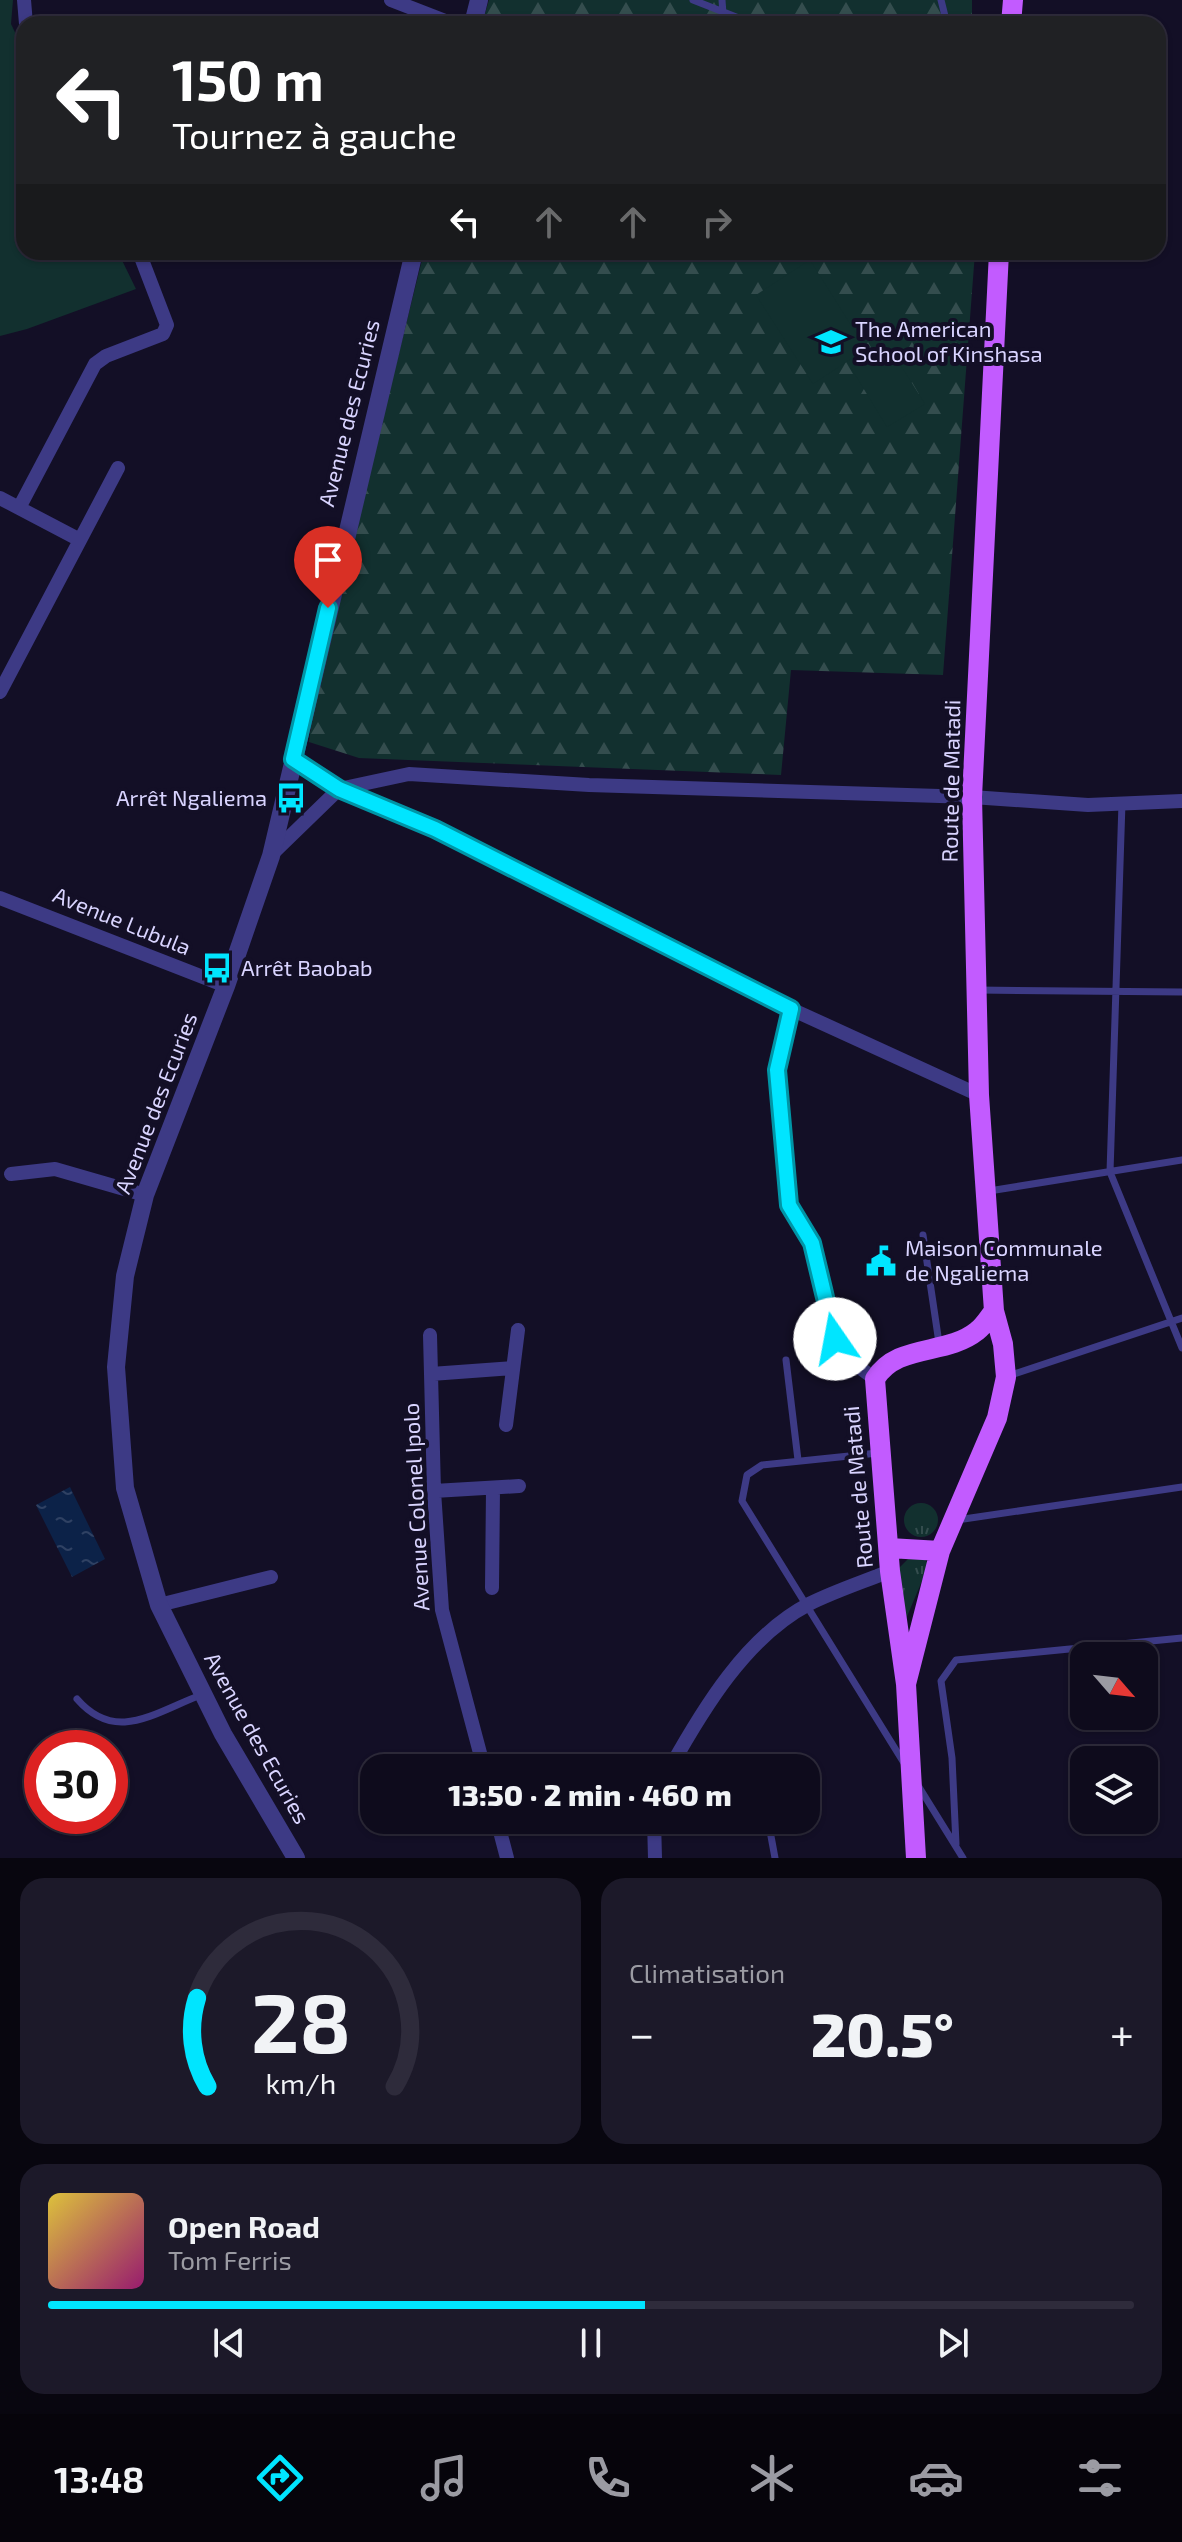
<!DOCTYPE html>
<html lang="fr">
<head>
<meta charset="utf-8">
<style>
  :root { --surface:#0e0b1c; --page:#1c1929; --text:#f1f3f6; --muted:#9b9ba3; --line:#2e2b3b; --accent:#00e5ff }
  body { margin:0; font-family:"Exo 2",sans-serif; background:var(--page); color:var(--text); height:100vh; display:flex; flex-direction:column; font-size:30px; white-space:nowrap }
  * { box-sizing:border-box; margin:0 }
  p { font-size:26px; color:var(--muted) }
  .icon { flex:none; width:44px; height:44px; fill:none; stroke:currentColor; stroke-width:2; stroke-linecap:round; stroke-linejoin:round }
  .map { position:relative; height:1858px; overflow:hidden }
  .panel { display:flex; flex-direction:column; gap:20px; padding:20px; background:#08060f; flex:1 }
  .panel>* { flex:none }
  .guide { position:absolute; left:16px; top:16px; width:1150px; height:244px; border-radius:24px; box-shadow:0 2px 6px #0004,0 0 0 2px var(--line); background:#202124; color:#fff; overflow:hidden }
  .needle { width:52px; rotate:118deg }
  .buttons { position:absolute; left:1070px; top:1642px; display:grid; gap:16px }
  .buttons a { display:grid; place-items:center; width:88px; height:88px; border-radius:16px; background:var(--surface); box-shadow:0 2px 6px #0004,0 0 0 2px var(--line); font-size:40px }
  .speed { position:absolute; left:24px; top:1730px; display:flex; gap:16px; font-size:40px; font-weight:700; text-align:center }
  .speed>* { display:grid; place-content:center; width:104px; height:104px; border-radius:50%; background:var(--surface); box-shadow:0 2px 6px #0004,0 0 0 2px var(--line); line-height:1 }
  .speed .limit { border:12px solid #d22; background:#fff; color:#111 }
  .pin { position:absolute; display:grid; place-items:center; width:68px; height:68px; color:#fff; margin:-82px -34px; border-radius:50% 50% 50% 0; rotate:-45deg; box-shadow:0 0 8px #0007 }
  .pin .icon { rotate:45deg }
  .me { position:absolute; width:88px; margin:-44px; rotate:348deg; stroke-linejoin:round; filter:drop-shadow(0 0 6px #0008) }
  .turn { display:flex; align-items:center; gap:28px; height:168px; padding:0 24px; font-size:36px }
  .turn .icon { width:104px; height:104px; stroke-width:2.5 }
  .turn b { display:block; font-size:56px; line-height:68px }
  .lanes { display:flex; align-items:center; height:76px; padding:0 24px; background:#0003; justify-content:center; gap:40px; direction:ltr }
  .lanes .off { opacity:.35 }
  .big { font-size:60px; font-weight:800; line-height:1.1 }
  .panel .card { flex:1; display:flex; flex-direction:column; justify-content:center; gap:12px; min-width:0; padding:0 28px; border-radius:24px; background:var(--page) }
  .panel .dial { align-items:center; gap:0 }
  .dial svg { height:208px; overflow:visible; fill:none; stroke:var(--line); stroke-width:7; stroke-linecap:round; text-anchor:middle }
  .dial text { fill:var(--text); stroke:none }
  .song { display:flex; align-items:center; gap:24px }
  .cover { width:96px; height:96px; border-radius:12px; background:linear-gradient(135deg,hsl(50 70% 55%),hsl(320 70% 35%)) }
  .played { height:8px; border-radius:4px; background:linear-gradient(90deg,var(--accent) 55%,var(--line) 55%) }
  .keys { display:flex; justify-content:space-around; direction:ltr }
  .heat { display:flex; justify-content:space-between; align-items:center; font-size:44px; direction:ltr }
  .panel .tiles { flex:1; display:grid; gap:20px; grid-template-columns:1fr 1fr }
  .card:last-child { grid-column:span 2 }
  .trip { position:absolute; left:360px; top:1754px; width:460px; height:80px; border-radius:24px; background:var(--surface); box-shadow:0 2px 6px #0004,0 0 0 2px var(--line); font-weight:800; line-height:80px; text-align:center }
  .tabs { display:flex; height:128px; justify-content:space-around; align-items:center; background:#06040b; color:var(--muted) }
  .tabs .icon { width:56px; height:56px }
  .tabs .on { color:var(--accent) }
  .tabs b { font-size:36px; color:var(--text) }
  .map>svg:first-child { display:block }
  .grass { fill:url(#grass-tufts) }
  .forest { fill:url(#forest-firs) }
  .garden { fill:#12302f }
  .water { fill:url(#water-ripples) }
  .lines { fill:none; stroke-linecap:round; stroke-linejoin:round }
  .service { stroke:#3d3a85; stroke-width:7 }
  .minor { stroke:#3d3a85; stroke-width:14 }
  .tertiary { stroke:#3d3a85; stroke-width:18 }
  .primary { stroke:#c25bff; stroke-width:20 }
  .route-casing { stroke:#0095a6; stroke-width:20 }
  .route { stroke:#00e5ff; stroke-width:14 }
  .labels { text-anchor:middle; stroke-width:8; stroke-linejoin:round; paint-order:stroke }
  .poi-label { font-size:22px; fill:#d9d4ff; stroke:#130f26; text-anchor:start }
  .street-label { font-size:22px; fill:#d9d4ff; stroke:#130f26 }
</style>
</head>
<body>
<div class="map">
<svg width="1182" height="1858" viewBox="0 0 1182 1858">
  <defs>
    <pattern id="grass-tufts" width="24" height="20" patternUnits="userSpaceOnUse" patternTransform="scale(2)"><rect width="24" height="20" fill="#12302f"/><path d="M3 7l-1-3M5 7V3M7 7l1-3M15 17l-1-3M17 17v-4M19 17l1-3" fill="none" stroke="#344d4e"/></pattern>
    <pattern id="forest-firs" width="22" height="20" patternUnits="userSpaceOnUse" patternTransform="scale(2)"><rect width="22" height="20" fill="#12302f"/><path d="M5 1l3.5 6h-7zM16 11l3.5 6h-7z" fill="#344d4e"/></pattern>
    <pattern id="water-ripples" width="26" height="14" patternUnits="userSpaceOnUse" patternTransform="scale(2)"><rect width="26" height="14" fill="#0c2248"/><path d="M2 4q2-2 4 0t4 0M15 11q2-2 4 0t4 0" fill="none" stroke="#2f4163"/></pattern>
  </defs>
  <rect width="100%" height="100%" fill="#130f26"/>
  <!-- grass -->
  <path class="grass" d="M904 1520a17 17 0 1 1 34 0a17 17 0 1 1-34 0Z
    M922 1557 929 1564 903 1626 898 1569 908 1559Z"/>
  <!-- forest -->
  <path class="forest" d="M489 0H972V24H482Z
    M424 252H975L943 675 791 670 781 775 359 758 309 742 315 691Z"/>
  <!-- garden -->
  <path class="garden" d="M0 0H13L11 24 24 51V252H118L136 289 27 329 0 336Z
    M810 260 866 349 813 384 756 295Z
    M888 345 925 404 887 427 851 368Z"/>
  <!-- water -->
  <path class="water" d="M70 1487 105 1559 72 1577 36 1505Z"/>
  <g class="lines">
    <!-- service -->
    <path class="service" d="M693 0 754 24
      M722 0 723 14
      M941 0 947 24
      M1122 803 1110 1172 1182 1348
      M977 990 1182 992
      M989 1191 1182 1160
      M923 1235 939 1343
      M786 1360 798 1460
      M1008 1376 1182 1318
      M878 1453 762 1465 747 1475 742 1501 904 1763
      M957 1520 1182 1487
      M77 1699C116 1744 155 1712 201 1695
      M919 1787 963 1858
      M768 1820 775 1858
      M956 1844 952 1758 941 1681 956 1660 1182 1638"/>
    <!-- minor -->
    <path class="minor" d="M24 0 26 24
      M391 0 453 24
      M0 498 80 540
      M19 508 95 364 106 356 163 334 167 325 139 252
      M0 692 118 468
      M293 759 339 789 435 829 791 1009 979 1095
      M271 855 339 789 409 774 589 785 972 797 1088 805 1182 801
      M0 898 226 986
      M791 1009 777 1070 789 1205 812 1243 835 1339 848 1359 875 1379
      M11 1174 55 1169 145 1195
      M430 1335 434 1491 442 1610 484 1768
      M431 1374 512 1368
      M506 1425 518 1330
      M434 1491 519 1486
      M492 1588 493 1489
      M159 1605 271 1577
      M670 1768C703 1709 746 1637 809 1604 835 1591 863 1582 890 1571
      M497 1820 507 1858
      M654 1820 655 1858"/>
    <!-- tertiary -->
    <path class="tertiary" d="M473 24 479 0
      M296 1858 223 1734 159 1605 125 1488 116 1367 125 1276 145 1195 226 986 271 856 414 252"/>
    <!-- primary -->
    <path class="primary" d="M1011 24 1013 0
      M889 1548 940 1551
      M906 1684 940 1551 997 1418 1006 1377 1003 1344 994 1311 979 1095 972 797 999 252
      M916 1858 906 1684 890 1571 875 1379C897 1343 946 1356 977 1331 984 1326 989 1317 994 1311"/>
  </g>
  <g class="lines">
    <!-- route casing -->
    <g class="route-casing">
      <path id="route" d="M328 608 293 759 339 789 435 829 791 1009 777 1070 789 1205 812 1243 835 1339"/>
    </g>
    <!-- route -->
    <use href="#route" class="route"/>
  </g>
  <!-- icons -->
  <defs>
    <g id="school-bare" transform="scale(2.4)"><path d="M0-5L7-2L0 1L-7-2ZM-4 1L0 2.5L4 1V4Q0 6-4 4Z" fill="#00e5ff" stroke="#130f26" stroke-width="2.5" paint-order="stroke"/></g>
    <g id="bus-bare" transform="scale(2.4)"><path d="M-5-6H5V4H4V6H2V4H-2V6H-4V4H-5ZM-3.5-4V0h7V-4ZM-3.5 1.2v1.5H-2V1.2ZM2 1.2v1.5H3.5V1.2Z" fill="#00e5ff" stroke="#130f26" stroke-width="2.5" paint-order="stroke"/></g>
    <g id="civic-bare" transform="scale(2.4)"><path d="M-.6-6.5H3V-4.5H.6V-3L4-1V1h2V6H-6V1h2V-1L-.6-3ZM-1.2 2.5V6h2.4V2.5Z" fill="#00e5ff" stroke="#130f26" stroke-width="2.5" paint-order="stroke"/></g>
  </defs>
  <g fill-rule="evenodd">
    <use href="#school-bare" x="831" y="342"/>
    <use href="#bus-bare" x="291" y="798"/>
    <use href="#bus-bare" x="217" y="968"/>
    <use href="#civic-bare" x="881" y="1261"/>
  </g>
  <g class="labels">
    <!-- poi labels -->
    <g class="poi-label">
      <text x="855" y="337">The American<tspan x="855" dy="25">School of Kinshasa</tspan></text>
      <text x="267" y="806" text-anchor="end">Arrêt Ngaliema</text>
      <text x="241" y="976">Arrêt Baobab</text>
      <text x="905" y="1256">Maison Communale<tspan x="905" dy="25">de Ngaliema</tspan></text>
    </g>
    <!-- street labels -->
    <g class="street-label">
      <text transform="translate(349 413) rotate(-76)" y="8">Avenue des Ecuries</text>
      <text transform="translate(951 781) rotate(-89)" y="8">Route de Matadi</text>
      <text transform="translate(122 921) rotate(22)" y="8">Avenue Lubula</text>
      <text transform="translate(156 1103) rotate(-69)" y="8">Avenue des Ecuries</text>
      <text transform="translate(858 1487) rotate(-95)" y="8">Route de Matadi</text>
      <text transform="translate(416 1507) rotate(-93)" y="8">Avenue Colonel Ipolo</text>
      <text transform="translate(257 1738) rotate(61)" y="8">Avenue des Ecuries</text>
    </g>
  </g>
</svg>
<div class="buttons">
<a><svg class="needle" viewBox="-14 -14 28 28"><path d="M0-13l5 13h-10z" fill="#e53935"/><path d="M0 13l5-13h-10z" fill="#9b9ba3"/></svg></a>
<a><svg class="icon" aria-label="layers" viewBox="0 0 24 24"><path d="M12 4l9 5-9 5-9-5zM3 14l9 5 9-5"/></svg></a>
</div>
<div class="speed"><div class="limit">30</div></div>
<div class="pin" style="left:328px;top:608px;background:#d93025"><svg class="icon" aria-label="arrive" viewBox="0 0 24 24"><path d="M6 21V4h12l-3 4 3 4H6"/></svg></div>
<svg class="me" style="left:835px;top:1339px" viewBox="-20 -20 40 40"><circle r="19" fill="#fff"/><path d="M0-13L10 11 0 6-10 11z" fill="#00e5ff"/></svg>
<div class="trip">13:50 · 2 min · 460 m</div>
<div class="guide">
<div class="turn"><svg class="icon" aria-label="left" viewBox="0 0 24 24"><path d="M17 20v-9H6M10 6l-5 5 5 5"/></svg><div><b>150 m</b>Tournez à gauche</div></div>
<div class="lanes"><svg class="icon" aria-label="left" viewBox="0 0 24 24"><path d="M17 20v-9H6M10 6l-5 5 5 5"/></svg><svg class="icon off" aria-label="ahead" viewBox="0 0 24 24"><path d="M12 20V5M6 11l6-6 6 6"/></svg><svg class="icon off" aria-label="ahead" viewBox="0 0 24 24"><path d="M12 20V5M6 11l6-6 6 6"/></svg><svg class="icon off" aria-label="right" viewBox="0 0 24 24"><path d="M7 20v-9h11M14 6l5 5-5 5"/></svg></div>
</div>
</div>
<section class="panel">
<div class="tiles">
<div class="card dial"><svg viewBox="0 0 100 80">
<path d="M14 69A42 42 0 1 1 86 69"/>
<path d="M14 69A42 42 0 0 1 10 35" stroke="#00e5ff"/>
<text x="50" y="56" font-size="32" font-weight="700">28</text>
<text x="50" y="72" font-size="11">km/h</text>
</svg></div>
<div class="card"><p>Climatisation</p>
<div class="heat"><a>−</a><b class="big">20.5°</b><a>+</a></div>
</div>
<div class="card">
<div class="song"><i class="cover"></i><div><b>Open Road</b><p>Tom Ferris</p></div></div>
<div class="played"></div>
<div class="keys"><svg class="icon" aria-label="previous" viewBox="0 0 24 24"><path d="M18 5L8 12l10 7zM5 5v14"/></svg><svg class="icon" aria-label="pause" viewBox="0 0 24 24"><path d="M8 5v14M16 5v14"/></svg><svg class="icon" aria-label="next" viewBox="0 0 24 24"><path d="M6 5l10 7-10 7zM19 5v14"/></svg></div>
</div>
</div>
</section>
<nav class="tabs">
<b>13:48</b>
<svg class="icon on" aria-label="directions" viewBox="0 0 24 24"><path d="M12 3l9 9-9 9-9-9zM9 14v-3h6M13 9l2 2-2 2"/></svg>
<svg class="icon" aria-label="music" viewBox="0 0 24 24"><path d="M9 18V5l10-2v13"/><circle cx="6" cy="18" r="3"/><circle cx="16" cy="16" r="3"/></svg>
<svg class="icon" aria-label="phone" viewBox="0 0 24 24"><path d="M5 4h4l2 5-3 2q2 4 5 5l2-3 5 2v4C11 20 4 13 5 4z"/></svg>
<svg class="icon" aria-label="climate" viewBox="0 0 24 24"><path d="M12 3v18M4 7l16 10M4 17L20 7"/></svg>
<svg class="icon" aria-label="car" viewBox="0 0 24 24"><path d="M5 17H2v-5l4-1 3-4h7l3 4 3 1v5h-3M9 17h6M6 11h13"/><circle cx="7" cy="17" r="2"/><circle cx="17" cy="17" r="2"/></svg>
<svg class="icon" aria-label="filters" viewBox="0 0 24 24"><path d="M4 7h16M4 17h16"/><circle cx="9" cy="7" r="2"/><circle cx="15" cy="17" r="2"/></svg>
</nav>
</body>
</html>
